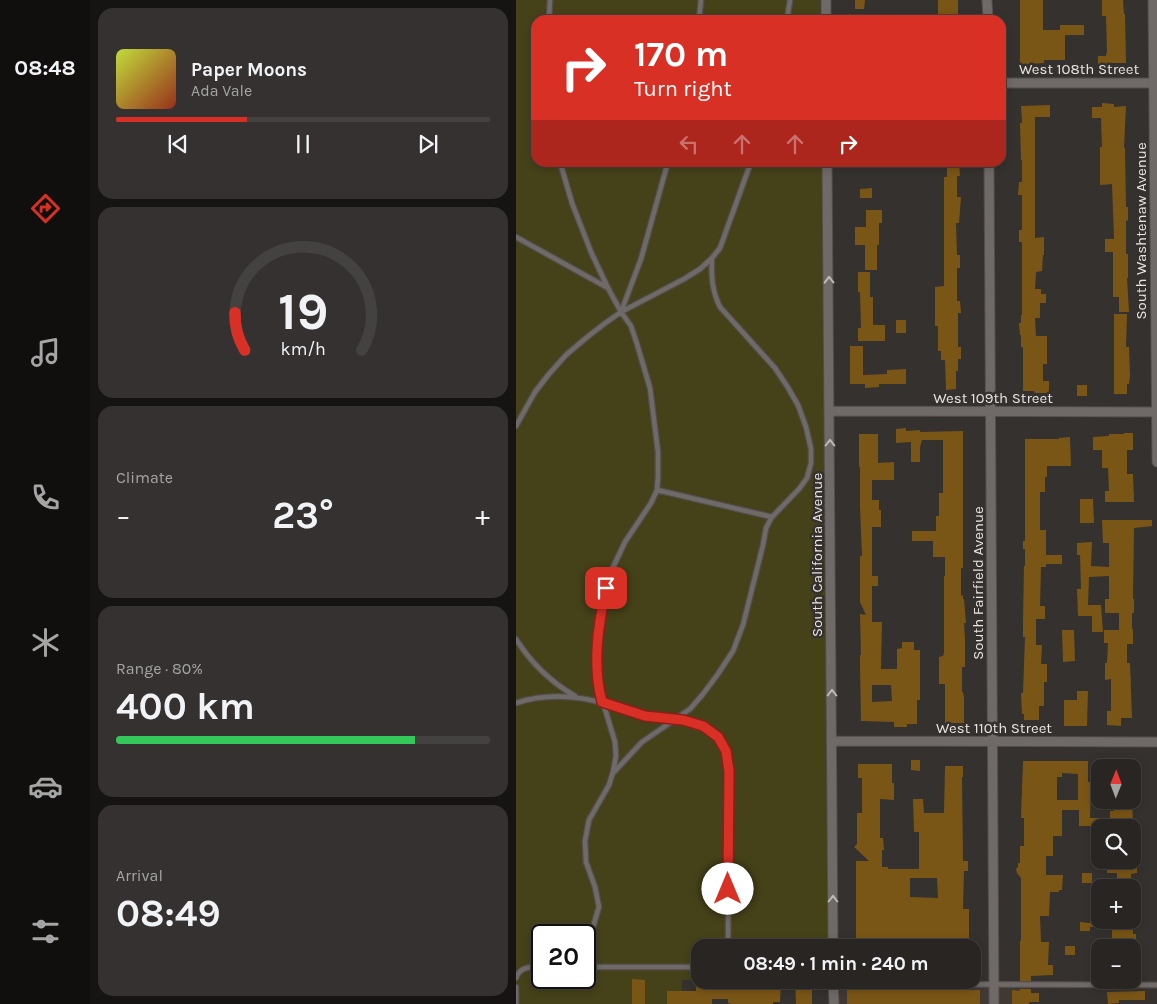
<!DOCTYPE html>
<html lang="en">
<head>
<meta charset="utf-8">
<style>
  :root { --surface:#282523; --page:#343130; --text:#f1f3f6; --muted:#a5a5a6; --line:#444241; --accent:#d93025 }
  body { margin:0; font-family:Karla,sans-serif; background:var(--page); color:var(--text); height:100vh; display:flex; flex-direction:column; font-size:19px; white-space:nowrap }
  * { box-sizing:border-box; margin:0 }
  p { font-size:16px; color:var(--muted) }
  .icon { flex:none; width:28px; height:28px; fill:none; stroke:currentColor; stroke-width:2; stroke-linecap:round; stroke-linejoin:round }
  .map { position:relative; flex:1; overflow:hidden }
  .panel { display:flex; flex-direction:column; gap:8px; padding:8px; background:#161413; width:426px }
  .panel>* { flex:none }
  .top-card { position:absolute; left:15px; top:15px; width:475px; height:152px; border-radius:15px; box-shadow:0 2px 8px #0003,0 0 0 1px var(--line); background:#d93025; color:#fff; overflow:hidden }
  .needle { width:32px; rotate:1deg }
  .buttons { position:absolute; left:575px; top:759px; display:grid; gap:10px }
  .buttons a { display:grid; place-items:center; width:50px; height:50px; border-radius:10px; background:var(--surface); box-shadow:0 2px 8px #0003,0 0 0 1px var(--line); font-size:25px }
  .speed { position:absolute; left:15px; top:924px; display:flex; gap:10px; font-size:25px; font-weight:700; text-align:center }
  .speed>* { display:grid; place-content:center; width:65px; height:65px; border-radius:50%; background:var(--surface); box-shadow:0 2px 8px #0003,0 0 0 1px var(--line); line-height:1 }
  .speed .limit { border:2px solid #111; border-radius:8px; background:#fff; color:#111 }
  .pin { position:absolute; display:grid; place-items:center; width:42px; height:42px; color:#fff; margin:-21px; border-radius:10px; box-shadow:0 2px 8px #0006 }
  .me { position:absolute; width:55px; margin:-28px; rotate:0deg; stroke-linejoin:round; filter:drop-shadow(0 0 4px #0008) }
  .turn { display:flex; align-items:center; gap:18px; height:105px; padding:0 20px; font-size:22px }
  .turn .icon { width:65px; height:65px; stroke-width:2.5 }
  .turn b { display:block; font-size:35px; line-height:42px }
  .lanes { display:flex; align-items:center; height:48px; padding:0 20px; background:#0003; justify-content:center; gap:25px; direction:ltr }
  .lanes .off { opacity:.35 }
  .big { font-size:38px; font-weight:700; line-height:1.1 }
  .panel .card { flex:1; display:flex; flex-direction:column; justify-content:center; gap:8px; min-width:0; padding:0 18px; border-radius:15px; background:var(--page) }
  .panel .dial { align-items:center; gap:0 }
  .dial svg { height:130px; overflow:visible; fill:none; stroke:var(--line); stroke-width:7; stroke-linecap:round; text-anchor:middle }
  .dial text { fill:var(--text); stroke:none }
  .song { display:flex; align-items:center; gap:15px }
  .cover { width:60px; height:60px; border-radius:8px; background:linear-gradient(135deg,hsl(70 70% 55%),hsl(10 70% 35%)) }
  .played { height:5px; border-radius:2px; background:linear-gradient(90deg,var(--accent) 35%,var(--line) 35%) }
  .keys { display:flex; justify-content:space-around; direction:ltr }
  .heat { display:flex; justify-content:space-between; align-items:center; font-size:28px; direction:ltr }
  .charge { height:8px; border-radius:4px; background:linear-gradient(90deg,#34c759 80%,var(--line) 0) }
  .trip { position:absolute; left:175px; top:939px; width:290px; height:50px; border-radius:15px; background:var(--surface); box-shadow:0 2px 8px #0003,0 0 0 1px var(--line); font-weight:700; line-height:50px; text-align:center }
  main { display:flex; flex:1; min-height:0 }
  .tab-bar { display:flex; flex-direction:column; width:90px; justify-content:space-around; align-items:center; background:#100f0e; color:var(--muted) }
  .tab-bar .icon { width:35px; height:35px }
  .tab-bar .active { color:var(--accent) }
  .tab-bar b { font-size:22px; color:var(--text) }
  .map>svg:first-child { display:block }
  .built { fill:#423833 }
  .green { fill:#454119; fill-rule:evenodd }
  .building { fill:#7a5616; fill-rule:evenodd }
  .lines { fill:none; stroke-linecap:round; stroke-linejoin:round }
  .service-casing { stroke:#524e4c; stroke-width:7 }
  .minor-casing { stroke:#524e4c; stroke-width:11 }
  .service { stroke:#6f6a68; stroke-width:4.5 }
  .minor { stroke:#6f6a68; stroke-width:9 }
  .oneway { stroke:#bebab8 }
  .route-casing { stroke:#8d1f18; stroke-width:12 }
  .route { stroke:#d93025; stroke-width:9 }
  .labels { text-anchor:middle; stroke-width:5; stroke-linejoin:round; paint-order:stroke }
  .street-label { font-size:15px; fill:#e8e5e3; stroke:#35312f }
</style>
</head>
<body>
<main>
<nav class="tab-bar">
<b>08:48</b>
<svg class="icon active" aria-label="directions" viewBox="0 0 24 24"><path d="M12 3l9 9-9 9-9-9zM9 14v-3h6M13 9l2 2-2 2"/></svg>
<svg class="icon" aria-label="music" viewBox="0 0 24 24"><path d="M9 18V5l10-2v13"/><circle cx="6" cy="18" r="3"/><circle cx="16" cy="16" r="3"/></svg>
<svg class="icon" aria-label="phone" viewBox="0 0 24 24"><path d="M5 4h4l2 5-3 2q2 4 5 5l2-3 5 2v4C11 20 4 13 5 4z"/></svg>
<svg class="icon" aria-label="climate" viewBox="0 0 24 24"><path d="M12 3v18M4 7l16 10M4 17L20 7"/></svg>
<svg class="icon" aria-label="car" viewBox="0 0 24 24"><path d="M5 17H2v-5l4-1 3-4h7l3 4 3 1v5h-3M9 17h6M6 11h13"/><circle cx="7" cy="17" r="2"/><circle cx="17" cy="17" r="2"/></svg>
<svg class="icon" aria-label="filters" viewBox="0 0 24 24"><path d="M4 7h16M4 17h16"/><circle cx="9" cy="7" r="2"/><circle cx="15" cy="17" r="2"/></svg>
</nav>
<section class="panel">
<div class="card">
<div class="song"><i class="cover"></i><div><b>Paper Moons</b><p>Ada Vale</p></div></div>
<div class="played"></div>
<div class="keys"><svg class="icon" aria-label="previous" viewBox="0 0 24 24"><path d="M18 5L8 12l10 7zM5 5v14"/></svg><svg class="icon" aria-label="pause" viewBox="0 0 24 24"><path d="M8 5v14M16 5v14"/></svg><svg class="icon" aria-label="next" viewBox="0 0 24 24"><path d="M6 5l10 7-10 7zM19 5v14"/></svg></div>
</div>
<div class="card dial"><svg viewBox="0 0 100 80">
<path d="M14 69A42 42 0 1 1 86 69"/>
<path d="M14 69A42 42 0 0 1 8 46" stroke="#d93025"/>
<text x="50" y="56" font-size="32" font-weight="700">19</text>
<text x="50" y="72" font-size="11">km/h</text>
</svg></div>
<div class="card"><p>Climate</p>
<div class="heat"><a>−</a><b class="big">23°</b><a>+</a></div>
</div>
<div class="card"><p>Range · 80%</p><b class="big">400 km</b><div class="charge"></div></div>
<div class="card"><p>Arrival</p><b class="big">08:49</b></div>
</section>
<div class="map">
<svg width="641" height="1004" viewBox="0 0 641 1004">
  <rect width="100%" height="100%" fill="#35312f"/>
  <!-- built -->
  <path class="built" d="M314 982 514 983V1004H313Z"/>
  <!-- green -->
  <path class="green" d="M0 0H304L305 20H20V162L306 163 313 947 184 948V980H314V982L166 980 165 1004H0ZM26 935H69V978H26Z"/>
  <!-- building -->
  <path class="building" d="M339 0H349L348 9H339Z
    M422 0H442V20H422Z
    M504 0H527V30H544V25H568V35H549V60H528V63L512 64V65H504Z
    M586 0H607L608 14H609L610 63H592V67H582V56H590L591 51 590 16H586Z
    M586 103 598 104V107L610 106 608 148H609L610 207H612V221L610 220V254H612V278H611L613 312H603V297H597V252H589V239H598L596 184 584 185V147H586L585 118H576V107H586Z
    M534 105V117H519V238L528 237V255H527L526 271 520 272 519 289H525V294H530V303H524V318H519L520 336H531V364H527V381H533V393H519L518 391H507V347H505V335H504L503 323H505V315H506V242H503V230H506V195H502L503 182H506V160H505L504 123H506L505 106Z
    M431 162H443L444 176H441V197H445L443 223H440L441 255H444V268H441V301H444L445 313H442V347H445V359H442V371H440V389L430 390 429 360H425V351H422V326H419V287L428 286V177H431Z
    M356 188V198H344V189Z
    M350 210H366V223H363V245H361V270H349V245H339V227H350Z
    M342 272H354V297H357V325H369V341H342V328H345L344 292H342Z
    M598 314H611L610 347H613L614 376 613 384H611V394H598Z
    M380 320H390V333H380Z
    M334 346H347V375L371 374V370L390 369V384H363V387L349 388V384H334Z
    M561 385H571V396H561Z
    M390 428V431L404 430V432L447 431V568H445V596L447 595V599H448L450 623H448L449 639V667H446V692H447L448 698V723H429V684H423V657L427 656 428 653V576H429V557H417V541H396V531H420V516H423V493H427V440H406L404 447V462H395V442L380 443V429Z
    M608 433H617V450H611V474H617L618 502H589V491H593L592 468H586V450H577V437L593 436V434H608Z
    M343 434H362V463L378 462V480H356V500H363V510H365V527H356V576H362V586H356V622H366L365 669H381V649L386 648V642H398V650H404V700H401V724H391V727H378V722L345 721 344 665V655H345L344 614 350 615 344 602V556H346L344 507V467H343ZM356 685H375L376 701 356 702Z
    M554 437 555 466H531V477H529V492H524V530H530V555H546V564H530V567H525L524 606H529V619H520V645H526L525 664H531V682H528V706H523V720H508V714H506L505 693H507L509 637H507V622L508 566H509V549H507V541H509V439H543V438Z
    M564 499H577L578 523H564Z
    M586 520H636V526L618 528 617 599H618V613H616V629H617V644H611V663H614L616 718H605V726L591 725V711H595V679L589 680V663H591L592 643H588V630H603V613H589V599H593V576L573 577 572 605H585L587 632H576V616H562L561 589H565L564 555H561V543L576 542 575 566 593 567V543H587Z
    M546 630H558L559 661 547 662Z
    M561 691H572L571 726H548V700H561Z
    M395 760H404V771L395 770Z
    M507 761H572V782H575L574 818H594V811H598V800H616L617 823H597V826H563V810H546V836H537V856H530V875H547L546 890H543V892H534L533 916H524L525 942H533L532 965H537V975L515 976V981H504V941H505V878L501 873 500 869 502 867V863H504V846H508V818H505ZM546 773 562 774V800H541V777H546Z
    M342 764H376V783H378V800L364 799V838H367L368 850H366V867H372V869H403V832H398L397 799H407L408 813H428L429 766H447V777H446L447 861H452V871H448L447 909H453V948H405V941H367V948H340V861H353L338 847 341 844V813H346V778H342ZM394 878H421L422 898 394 897Z
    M591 860H621V873L615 874 616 888H601V873H591Z
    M566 873H576V883H566Z
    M574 897H584V927H574V931H564V922L574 923Z
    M596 920H617V934H620V947H596Z
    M549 946H559V955H549Z
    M116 979 129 980V1004H116Z
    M265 980 264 1002H257V1004H216L212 1003V999H196V1004H151V991H180V981Z
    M279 981H296V1004H280Z
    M504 989H515V993H523V1002H513V1004H496V990L504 991Z
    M331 990H464V1004H331Z
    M629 991V1000H603V1003L592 1004 591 992Z"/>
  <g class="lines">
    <!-- service casing -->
    <g class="service-casing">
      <path id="service" d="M33 20 34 0
        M183 20 185 0
        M271 20 274 0
        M44 162 56 203 75 252 92 288 105 312 115 326 121 344 134 388 142 452V477L141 490 135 503 109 542 92 578 83 623 81 647 82 686 99 742 100 756 97 772 93 785 73 820 69 841 70 862 79 887 83 907 77 927 69 941
        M0 237 92 288
        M105 312 168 279 184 269 196 258 204 248 235 162
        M0 426 19 392 33 374 50 355 70 338 88 324 105 312 125 259 152 162
        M141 490 256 517
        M0 639C15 663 35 682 59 696
        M0 703C30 693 60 695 91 704 103 707 115 713 127 716 152 722 180 717 201 736 210 744 211 759 213 771L212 948
        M98 772 126 742 174 709 187 694 202 674 217 651 227 625 247 545 250 528 256 517 283 489 291 478 295 463V449L290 427 282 405 271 386 259 368 204 307C196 291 195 276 196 258
        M69 967H184
        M0 978C4 966 15 967 26 967
        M318 984 641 985
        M0 987V1004"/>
    </g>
    <!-- minor casing -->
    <g class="minor-casing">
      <path id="minor" d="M310 0V20
        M471 0 472 20
        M637 0 641 462
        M485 83H641
        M311 162 317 948
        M473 162 478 1004
        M314 411 641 412
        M316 741 641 742
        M317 980 318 1004"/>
    </g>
    <!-- service -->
    <use href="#service" class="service"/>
    <!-- minor -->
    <use href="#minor" class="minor"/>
  </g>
  <!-- one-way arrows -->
  <defs><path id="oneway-chevron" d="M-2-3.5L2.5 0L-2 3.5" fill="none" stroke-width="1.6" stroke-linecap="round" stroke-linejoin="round" transform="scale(1.25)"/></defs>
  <g class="oneway">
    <use href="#oneway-chevron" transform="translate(313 280) rotate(-91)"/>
    <use href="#oneway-chevron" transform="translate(314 443) rotate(-90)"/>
    <use href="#oneway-chevron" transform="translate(316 693) rotate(-90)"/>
    <use href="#oneway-chevron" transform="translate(317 899) rotate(-90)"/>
  </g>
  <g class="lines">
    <!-- route casing -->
    <g class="route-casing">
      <path id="route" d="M90 588C82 626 76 665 86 702L129 716 167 720 187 726 202 737 210 751 213 771 212 889"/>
    </g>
    <!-- route -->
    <use href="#route" class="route"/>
  </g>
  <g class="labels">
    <!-- street labels -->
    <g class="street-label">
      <text x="563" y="74">West 108th Street</text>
      <text transform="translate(625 231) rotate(-90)" y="5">South Washtenaw Avenue</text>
      <text x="477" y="403">West 109th Street</text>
      <text transform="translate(301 555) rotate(-90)" y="5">South California Avenue</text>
      <text transform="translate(462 583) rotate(-90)" y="5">South Fairfield Avenue</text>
      <text x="478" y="733">West 110th Street</text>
    </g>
  </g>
</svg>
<div class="buttons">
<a><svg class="needle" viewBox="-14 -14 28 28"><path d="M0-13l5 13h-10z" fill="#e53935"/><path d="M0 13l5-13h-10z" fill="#a5a5a6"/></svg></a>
<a><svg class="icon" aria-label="search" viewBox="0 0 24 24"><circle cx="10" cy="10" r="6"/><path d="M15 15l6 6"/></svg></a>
<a>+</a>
<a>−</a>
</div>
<div class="speed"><div class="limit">20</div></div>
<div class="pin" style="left:90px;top:588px;background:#d93025"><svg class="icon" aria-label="arrive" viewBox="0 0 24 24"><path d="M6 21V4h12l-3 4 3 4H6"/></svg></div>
<svg class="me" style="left:212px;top:889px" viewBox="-20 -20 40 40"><circle r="19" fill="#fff"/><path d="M0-13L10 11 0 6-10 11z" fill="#d93025"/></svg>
<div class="trip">08:49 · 1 min · 240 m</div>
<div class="top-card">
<div class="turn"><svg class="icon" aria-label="right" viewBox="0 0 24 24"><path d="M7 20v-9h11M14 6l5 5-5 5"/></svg><div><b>170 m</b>Turn right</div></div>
<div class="lanes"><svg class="icon off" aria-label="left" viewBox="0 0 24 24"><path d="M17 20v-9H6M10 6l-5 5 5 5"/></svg><svg class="icon off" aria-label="ahead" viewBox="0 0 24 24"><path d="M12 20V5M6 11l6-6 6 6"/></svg><svg class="icon off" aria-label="ahead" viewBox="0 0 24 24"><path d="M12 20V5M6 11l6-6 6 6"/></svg><svg class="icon" aria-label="right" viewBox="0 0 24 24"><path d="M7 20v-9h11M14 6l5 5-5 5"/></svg></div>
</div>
</div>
</main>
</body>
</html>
